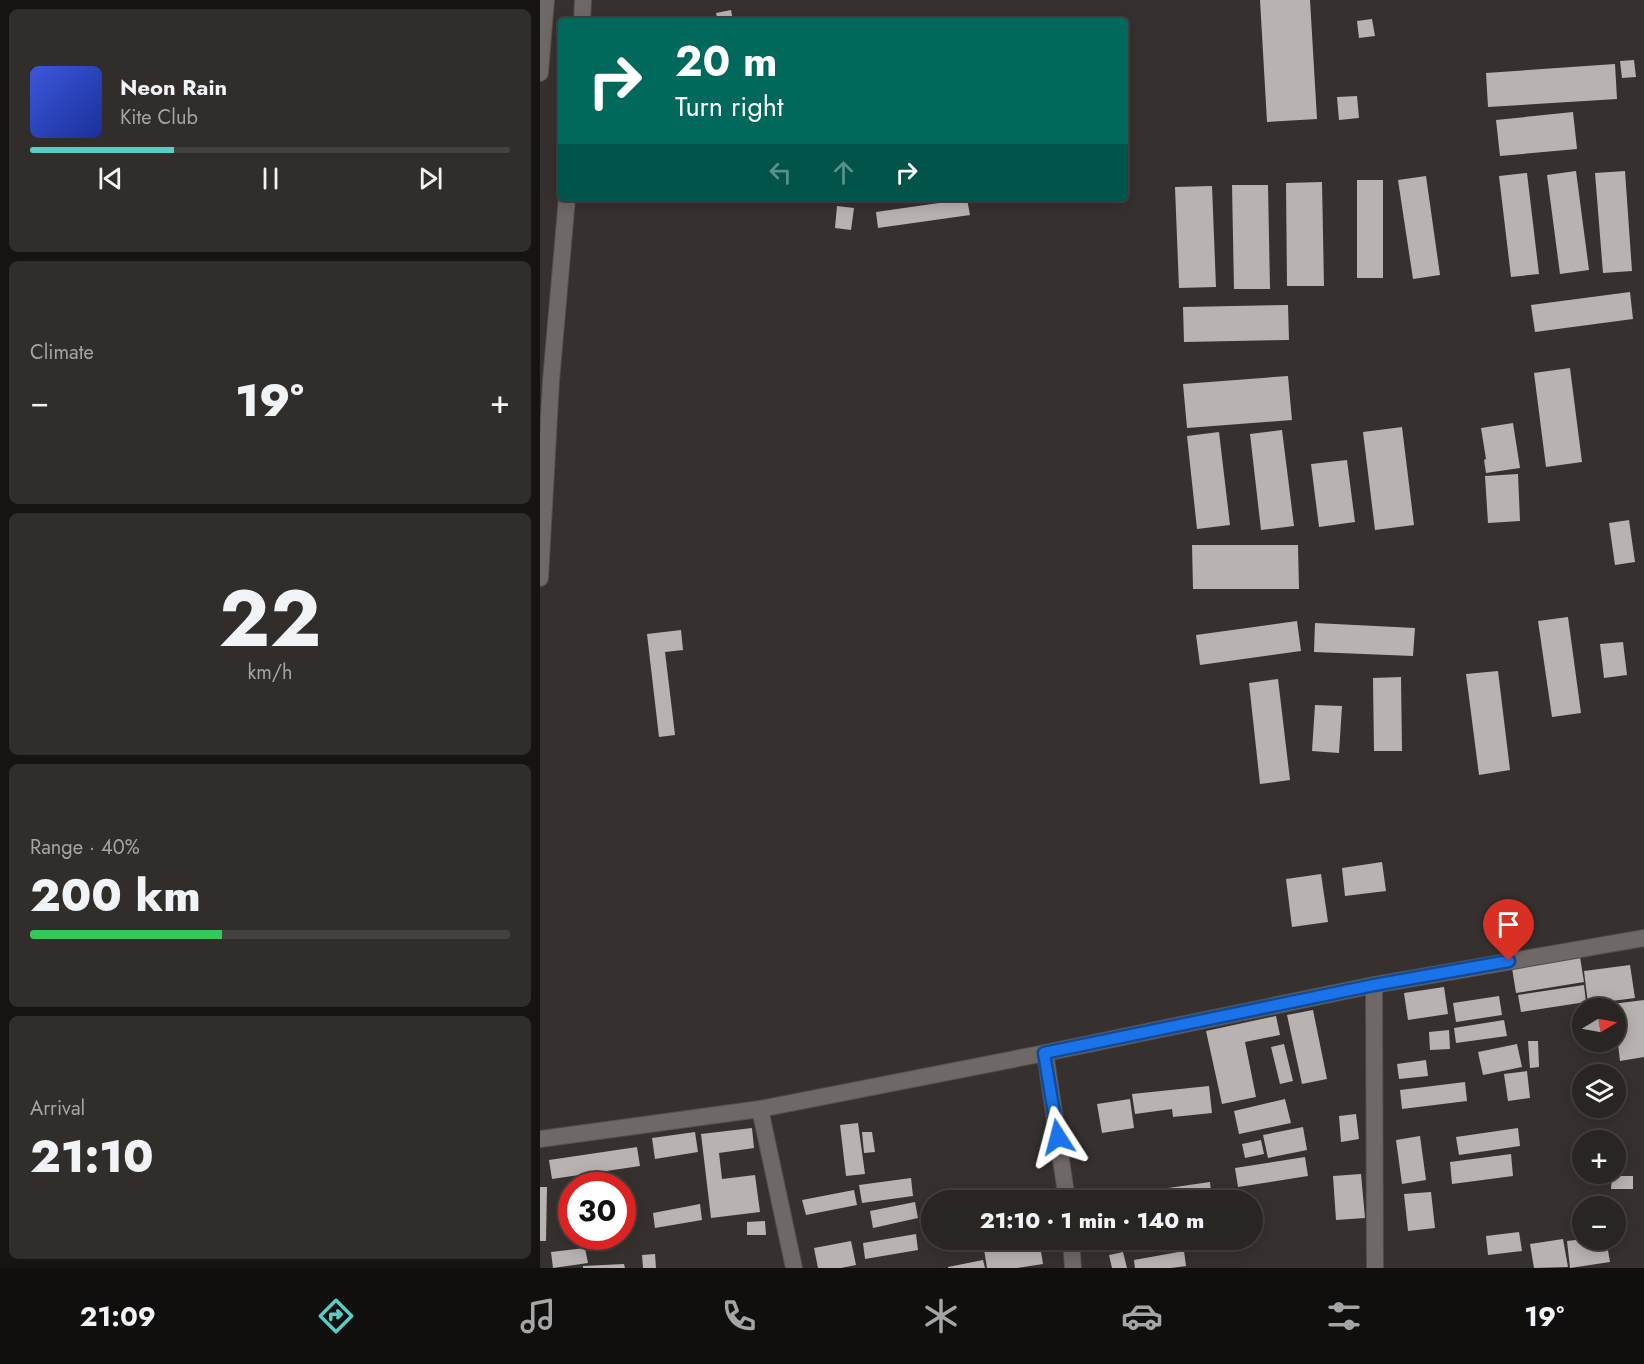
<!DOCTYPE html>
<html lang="en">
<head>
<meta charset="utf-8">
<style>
  :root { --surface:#282523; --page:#302d2b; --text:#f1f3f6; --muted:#a5a5a6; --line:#444241; --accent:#55cec5 }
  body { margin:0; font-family:Jost,sans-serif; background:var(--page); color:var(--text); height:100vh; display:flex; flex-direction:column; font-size:22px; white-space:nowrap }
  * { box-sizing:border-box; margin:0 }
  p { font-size:20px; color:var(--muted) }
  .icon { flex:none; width:33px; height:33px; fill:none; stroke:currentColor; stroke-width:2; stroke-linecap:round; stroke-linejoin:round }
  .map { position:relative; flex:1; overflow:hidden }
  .panel { display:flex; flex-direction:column; gap:9px; padding:9px; background:#161413; width:540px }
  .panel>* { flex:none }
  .guide { position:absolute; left:18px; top:18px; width:570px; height:183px; border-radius:6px; box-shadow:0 3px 15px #0003,0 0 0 2px var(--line); background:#00695c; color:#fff; overflow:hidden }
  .needle { width:39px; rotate:80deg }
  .fabs { position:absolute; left:1032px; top:998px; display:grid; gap:12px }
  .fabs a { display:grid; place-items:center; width:54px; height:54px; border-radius:50%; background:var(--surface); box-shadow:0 3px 15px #0003,0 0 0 2px var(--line); font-size:30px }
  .speed { position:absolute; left:18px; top:1172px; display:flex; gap:12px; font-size:30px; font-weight:700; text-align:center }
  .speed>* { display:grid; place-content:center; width:78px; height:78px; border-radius:50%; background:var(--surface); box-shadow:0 3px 15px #0003,0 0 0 2px var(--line); line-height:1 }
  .speed .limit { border:9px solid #d22; background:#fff; color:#111 }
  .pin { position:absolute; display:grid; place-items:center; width:51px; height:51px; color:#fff; margin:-62px -26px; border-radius:50% 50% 50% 0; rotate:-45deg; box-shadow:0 0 6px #0007 }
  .pin .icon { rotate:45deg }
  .me { position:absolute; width:66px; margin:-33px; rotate:351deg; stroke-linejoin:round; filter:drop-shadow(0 0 4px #0008) }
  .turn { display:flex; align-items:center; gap:21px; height:126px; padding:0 18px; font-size:27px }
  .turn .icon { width:78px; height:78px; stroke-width:2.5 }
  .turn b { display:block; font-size:42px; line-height:51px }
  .lanes { display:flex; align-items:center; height:57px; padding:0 18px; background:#0003; justify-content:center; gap:30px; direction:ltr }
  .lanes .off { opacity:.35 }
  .big { font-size:45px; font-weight:800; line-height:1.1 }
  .panel .tile { flex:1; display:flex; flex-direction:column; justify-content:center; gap:9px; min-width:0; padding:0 21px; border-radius:9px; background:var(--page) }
  .panel .dial { align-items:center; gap:0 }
  .dial b { font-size:78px; line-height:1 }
  .song { display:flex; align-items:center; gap:18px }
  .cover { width:72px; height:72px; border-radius:9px; background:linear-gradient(135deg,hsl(230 70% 55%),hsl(230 70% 35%)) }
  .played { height:6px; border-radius:3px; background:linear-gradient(90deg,var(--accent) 30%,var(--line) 30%) }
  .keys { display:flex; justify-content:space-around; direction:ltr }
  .heat { display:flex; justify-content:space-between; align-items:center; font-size:33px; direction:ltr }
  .charge { height:9px; border-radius:4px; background:linear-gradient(90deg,#34c759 40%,var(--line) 0) }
  .trip { position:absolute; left:381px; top:1190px; width:342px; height:60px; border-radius:30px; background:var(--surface); box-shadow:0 3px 15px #0003,0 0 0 2px var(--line); font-weight:800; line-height:60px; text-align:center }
  .menu { display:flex; height:96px; justify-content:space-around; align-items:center; background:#100f0e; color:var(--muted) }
  .menu .icon { width:42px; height:42px }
  .menu .on { color:var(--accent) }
  .menu b { font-size:27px; color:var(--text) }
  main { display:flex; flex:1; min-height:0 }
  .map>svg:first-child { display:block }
  .building { fill:#b8b2b0 }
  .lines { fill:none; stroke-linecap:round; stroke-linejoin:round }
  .minor-casing { stroke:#534f4e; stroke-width:18 }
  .tertiary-casing { stroke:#534f4e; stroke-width:18 }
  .minor { stroke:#6e6866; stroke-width:16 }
  .tertiary { stroke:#6e6866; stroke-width:16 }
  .route-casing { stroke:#114b97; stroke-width:15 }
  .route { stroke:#1a73e8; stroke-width:10 }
</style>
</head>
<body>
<main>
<section class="panel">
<div class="tile">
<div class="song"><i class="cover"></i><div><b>Neon Rain</b><p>Kite Club</p></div></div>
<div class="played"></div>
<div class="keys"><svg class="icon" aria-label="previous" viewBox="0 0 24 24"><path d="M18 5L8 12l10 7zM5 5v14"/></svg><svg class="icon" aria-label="pause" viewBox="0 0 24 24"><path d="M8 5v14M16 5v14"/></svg><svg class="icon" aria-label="next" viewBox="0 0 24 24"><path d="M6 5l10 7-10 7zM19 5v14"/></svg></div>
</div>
<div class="tile"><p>Climate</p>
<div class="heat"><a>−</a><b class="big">19°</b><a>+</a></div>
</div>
<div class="tile dial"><b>22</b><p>km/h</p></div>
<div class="tile"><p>Range · 40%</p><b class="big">200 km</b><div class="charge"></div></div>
<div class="tile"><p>Arrival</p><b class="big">21:10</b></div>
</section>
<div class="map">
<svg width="1104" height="1268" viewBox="0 0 1104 1268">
  <rect width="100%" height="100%" fill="#36312f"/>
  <!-- building -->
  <path class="building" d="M720 0H770L777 119 727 122Z
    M191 10 193 21H178L176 13Z
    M832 19 835 36 819 38 817 21Z
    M1094 60 1096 77 1082 78 1080 61Z
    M1075 64 1077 99 948 107 946 73Z
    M817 96 819 118 799 120 797 97Z
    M1033 112 1037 149 960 156 956 120Z
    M1036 171 1049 270 1020 274 1007 175Z
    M1085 171 1092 271 1063 273 1055 173Z
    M987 173 999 274 971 277 959 176Z
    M886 176 900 275 873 279 858 180Z
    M817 180H843V278H817Z
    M782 182 784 286H747L746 183Z
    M692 185H728L730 289H694Z
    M672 186 676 287 639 288 635 187Z
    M427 199 430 215 338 228 336 212Z
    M297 206 314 208 311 230 295 228Z
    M1090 292 1093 319 995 332 991 305Z
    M748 305 749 340 644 342 643 307Z
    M1030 368 1042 462 1006 467 994 373Z
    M748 376 752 420 647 428 643 384Z
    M973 423 980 468 946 473 944 460 946 459 941 428Z
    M862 427 874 525 835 530 823 432Z
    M742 430 754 526 721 530 710 434Z
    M679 432 690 525 657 529 647 436Z
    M807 460 815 522 779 527 771 464Z
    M978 474 980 521 948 523 945 476Z
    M1089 520 1095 562 1075 565 1069 523Z
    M652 545H758L759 589H653Z
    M1028 617 1041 713 1012 717 998 621Z
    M757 621 761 651 660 665 656 635Z
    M775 623 875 628 873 656 774 652Z
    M141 630 143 650 125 652 135 735 119 737 107 634Z
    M1083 642 1087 675 1064 678 1060 644Z
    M958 671 970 770 939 775 926 674Z
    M861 677 862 751H834L833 678Z
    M738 679 750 780 720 784 709 683Z
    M775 705 802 706 799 753 772 751Z
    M842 862 846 891 805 896 802 868Z
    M781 874 788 922 752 927 746 879Z
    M1040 957 1044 982 976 993 972 968Z
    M1090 965 1095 998 1048 1004 1044 971Z
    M1044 985 1046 1002 981 1012 978 995Z
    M904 987 908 1014 868 1020 864 993Z
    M959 996 962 1015 916 1022 913 1003Z
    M1104 1000V1057L1080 1061 1076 1027V1008H1073L1072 1004Z
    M773 1010 787 1079 762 1084 747 1015Z
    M736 1016 740 1035 705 1042 716 1097 682 1104 666 1031Z
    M964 1020 967 1036 916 1043 914 1028Z
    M909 1030 910 1049 890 1050 889 1032Z
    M988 1041H998L999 1067 990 1068Z
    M744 1044 753 1081 740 1084 731 1047Z
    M977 1044 982 1067 943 1075 938 1052Z
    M886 1060 888 1076 859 1079 857 1064Z
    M987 1071 990 1098 968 1101 964 1074Z
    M925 1082 927 1101 862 1109 860 1090Z
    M669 1086 672 1113 633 1117 632 1109 595 1114 592 1094Z
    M590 1099 594 1128 562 1133 557 1104Z
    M745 1099 751 1123 699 1134 694 1111Z
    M816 1114 819 1139 801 1142 799 1116Z
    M318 1123 325 1174 306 1176 300 1125Z
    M763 1127 767 1150 728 1158 723 1135Z
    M212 1128 214 1148 179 1153 182 1179 215 1175 220 1212 171 1218 161 1134Z
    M978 1128 980 1146 919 1155 916 1137Z
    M155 1132 158 1152 115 1159 112 1138Z
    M322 1132H332L335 1152 324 1153Z
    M880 1136 886 1180 862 1184 856 1140Z
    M721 1140 724 1154 705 1158 702 1144Z
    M97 1147 100 1166 12 1179 9 1160Z
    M971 1154 973 1176 912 1184 910 1162Z
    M765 1157 768 1176 698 1187 695 1168Z
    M821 1174 825 1218 796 1220 793 1176Z
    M1072 1176H1093V1189H1071Z
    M371 1178 373 1196 322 1203 319 1185Z
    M670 1182 672 1200H608L607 1191Z
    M0 1187H7L6 1241H0Z
    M507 1188 508 1200H484L483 1191Z
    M314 1190 317 1205 266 1215 262 1200Z
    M891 1192 895 1228 868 1231 864 1194Z
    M375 1202 378 1218 333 1228 330 1211Z
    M160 1204 162 1220 115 1228 113 1213Z
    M225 1221 226 1235H207V1222Z
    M979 1232 982 1251 948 1255 946 1236Z
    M376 1234 378 1250 325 1259 323 1243Z
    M454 1239H499L503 1264 477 1268H447L443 1243 455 1241Z
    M1023 1239 1028 1267 994 1268 990 1244Z
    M1044 1239H1066L1070 1262 1030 1268 1027 1241Z
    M311 1241 316 1265 301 1268H278L274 1248Z
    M45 1248 48 1263 13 1268 11 1252Z
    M644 1251 646 1266 631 1268H595L594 1260Z
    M583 1252 587 1268H572L569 1255Z
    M115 1254 116 1268H103L102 1255Z
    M443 1260 445 1268H408V1267Z
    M84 1264 85 1268H43V1266Z"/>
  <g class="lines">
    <!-- minor casing -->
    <g class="minor-casing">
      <path id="minor" d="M834 985 835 1268
        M505 1053 527 1200
        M220 1109 254 1268
        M0 1139 220 1109 505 1053 834 985 1104 938
        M531 1239 533 1268"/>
    </g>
    <!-- tertiary casing -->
    <g class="tertiary-casing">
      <path id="tertiary" d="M42 21 43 0
        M0 73 6 0
        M0 578 11 381 27 198"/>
    </g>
    <!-- minor -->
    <use href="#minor" class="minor"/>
    <!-- tertiary -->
    <use href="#tertiary" class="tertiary"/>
  </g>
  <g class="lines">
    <!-- route casing -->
    <g class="route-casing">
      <path id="route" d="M518 1137 504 1053 834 985 969 961"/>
    </g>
    <!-- route -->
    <use href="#route" class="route"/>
  </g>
</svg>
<div class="fabs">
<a><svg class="needle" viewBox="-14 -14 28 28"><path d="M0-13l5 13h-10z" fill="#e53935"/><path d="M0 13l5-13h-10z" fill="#a5a5a6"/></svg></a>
<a><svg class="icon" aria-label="layers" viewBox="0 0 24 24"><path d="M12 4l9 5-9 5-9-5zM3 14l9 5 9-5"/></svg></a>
<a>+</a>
<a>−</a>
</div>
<div class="speed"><div class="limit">30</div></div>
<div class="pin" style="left:969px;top:961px;background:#d93025"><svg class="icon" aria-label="arrive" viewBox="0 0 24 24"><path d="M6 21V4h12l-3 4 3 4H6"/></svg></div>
<svg class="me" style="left:518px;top:1137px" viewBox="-20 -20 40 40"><path d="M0-17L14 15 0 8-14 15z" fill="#1a73e8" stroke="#fff" stroke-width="4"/></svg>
<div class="trip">21:10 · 1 min · 140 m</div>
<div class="guide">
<div class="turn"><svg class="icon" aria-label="right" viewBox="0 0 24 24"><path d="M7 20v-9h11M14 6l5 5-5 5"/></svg><div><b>20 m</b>Turn right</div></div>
<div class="lanes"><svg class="icon off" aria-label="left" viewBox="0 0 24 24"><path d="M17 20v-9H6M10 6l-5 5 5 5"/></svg><svg class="icon off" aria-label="ahead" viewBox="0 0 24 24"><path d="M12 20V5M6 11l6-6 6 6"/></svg><svg class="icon" aria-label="right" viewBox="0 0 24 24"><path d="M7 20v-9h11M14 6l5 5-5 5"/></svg></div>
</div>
</div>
</main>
<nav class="menu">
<b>21:09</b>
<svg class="icon on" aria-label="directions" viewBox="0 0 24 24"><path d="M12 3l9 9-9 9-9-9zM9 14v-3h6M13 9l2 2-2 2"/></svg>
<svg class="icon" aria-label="music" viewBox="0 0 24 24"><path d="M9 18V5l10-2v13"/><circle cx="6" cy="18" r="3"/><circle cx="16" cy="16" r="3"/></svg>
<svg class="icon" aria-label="phone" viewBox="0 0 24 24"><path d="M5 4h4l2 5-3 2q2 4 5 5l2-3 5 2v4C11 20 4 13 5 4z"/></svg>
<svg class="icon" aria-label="climate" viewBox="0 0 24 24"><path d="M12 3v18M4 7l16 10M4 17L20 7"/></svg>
<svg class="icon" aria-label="car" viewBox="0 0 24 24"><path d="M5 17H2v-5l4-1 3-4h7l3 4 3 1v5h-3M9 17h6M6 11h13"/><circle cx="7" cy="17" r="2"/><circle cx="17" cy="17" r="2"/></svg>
<svg class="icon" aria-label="filters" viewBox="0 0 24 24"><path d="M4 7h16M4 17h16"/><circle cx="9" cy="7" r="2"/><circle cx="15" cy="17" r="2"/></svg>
<b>19°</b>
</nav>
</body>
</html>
